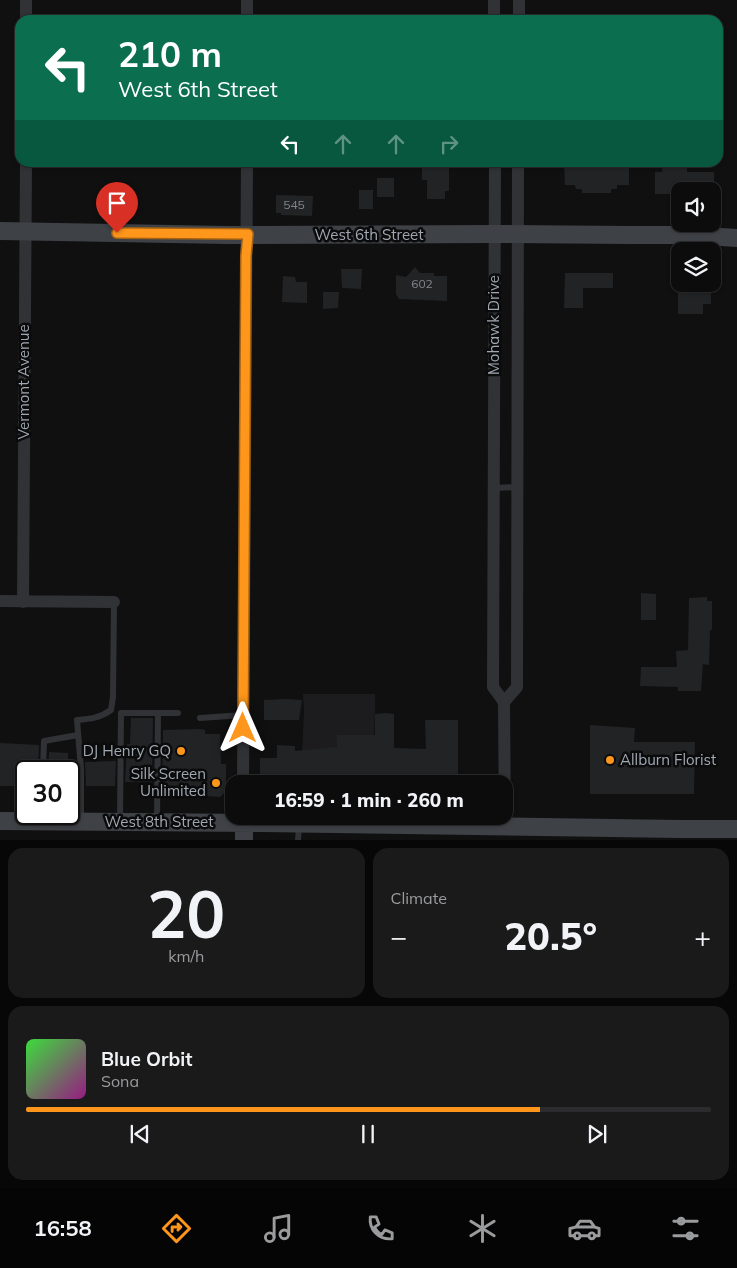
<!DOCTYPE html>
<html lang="en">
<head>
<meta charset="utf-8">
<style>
  :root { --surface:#0c0c0d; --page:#1a1a1b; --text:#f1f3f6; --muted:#9a9b9d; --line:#2c2c2e; --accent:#fe961b }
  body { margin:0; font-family:Mulish,sans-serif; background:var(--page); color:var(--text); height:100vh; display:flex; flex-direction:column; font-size:19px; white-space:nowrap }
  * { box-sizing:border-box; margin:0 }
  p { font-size:16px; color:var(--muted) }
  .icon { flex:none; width:28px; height:28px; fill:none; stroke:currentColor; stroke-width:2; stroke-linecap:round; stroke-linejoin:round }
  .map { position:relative; height:840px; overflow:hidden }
  .side { display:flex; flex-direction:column; gap:8px; padding:8px; background:#070707; flex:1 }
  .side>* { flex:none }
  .hud { position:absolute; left:15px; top:15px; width:708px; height:152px; border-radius:15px; box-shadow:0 1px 4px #0004,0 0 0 1px var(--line); background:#0b6e4f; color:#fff; overflow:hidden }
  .controls { position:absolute; left:671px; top:182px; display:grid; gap:10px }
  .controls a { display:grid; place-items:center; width:50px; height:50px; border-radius:10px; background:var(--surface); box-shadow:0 1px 4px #0004,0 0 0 1px var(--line); font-size:25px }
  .speed { position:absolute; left:15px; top:760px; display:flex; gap:10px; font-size:25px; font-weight:700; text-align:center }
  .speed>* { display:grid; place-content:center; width:65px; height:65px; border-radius:50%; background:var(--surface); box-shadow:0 1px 4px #0004,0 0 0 1px var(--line); line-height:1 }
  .speed .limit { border:2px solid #111; border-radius:8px; background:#fff; color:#111 }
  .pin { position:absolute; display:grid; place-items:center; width:42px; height:42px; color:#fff; margin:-51px -21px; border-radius:50% 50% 50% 0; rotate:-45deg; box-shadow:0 0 5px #0007 }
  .pin .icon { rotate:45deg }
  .me { position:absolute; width:55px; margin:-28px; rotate:0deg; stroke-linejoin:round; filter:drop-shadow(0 0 4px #0008) }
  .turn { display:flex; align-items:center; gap:18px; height:105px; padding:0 20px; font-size:22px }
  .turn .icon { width:65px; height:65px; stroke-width:2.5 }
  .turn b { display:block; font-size:35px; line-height:42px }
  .lanes { display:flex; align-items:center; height:48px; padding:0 20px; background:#0003; justify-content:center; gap:25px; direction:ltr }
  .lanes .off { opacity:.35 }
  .big { font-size:38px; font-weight:800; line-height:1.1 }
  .side .tile { flex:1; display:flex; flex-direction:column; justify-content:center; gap:8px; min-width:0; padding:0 18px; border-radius:15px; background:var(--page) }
  .side .dial { align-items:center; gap:0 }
  .dial b { font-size:65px; line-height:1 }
  .song { display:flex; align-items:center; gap:15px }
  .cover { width:60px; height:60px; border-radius:8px; background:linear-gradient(135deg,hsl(120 70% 55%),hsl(310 70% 35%)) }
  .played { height:5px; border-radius:2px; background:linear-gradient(90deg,var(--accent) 75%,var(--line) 75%) }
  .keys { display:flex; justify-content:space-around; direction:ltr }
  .heat { display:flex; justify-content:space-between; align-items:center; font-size:28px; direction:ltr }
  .side .tiles { flex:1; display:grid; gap:8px; grid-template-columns:1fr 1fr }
  .tile:last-child { grid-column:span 2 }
  .trip { position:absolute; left:225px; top:775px; width:288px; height:50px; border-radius:15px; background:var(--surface); box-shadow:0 1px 4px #0004,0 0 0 1px var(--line); font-weight:800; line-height:50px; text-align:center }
  .dock { display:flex; height:80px; justify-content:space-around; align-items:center; background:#050505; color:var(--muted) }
  .dock .icon { width:35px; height:35px }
  .dock .selected { color:var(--accent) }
  .dock b { font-size:22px; color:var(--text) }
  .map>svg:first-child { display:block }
  .built { fill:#1c1c1e }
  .building { fill:#222325 }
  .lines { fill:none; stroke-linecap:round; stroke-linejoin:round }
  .lane { stroke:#303236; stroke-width:6 }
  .street { stroke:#303236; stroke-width:12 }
  .secondary { stroke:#3e4146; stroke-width:18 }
  .route-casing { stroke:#a56212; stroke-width:12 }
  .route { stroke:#fe961b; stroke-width:9 }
  .poi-dot { fill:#fe961b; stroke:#0b0b0c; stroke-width:2 }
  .labels { text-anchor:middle; stroke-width:5; stroke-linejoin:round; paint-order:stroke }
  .number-label { font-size:12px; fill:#80868f }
  .street-label { font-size:15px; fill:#a0a8b3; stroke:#0b0b0c }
  .poi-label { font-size:15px; fill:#a0a8b3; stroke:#0b0b0c; text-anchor:end }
</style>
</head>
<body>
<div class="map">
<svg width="737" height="841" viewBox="0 0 737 841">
  <rect width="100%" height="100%" fill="#101011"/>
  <!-- built -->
  <path class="built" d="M303 694H375V711L374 736 301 777 304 711Z"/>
  <!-- building -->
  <path class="building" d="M449 162V191H445V199H427V180H422V163Z
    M564 162H629V185H617V189H611V193H582V189H576L575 185H565Z
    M663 163 687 164V172H714V191H680V194H655V172H662Z
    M377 178H394V197H377Z
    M359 190H373V209H359Z
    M276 195 313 196 312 216 281 215V213H276Z
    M415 267 420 273H434V276H447V301L399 299 396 294V275L406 277Z
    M341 269H362L361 289 342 288Z
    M565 273H613V288H583V308H564Z
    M283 276 295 277 296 282H307V303L282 302Z
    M678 284H711V304H703V314H678Z
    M323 292H339L338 308 323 309Z
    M641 593 656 594V620H641Z
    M707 597V601H712V630H710L709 665 703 664 701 691H678V687L640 686 641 667H677L676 651 688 650 689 598Z
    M287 699 302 700 299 720H264V700Z
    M385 713 394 714V748L426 749 425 720H458V784H260V758H277V745L295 746V751L337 747V735H375V714Z
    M131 718H153L152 782H125L127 744H130Z
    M590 725 635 728 634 742H695L694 794H590Z
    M200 729 205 730V734H220L221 764H226V791L220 797 191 795V794H162L163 730Z
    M0 743 39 745 38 771H26V786H0Z
    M49 752 68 753V771H48Z
    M116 761 115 786H86L85 762Z
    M69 762H75L76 783H69Z"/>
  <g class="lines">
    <!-- lane -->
    <path class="lane" d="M494 488 517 487
      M158 713H178
      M200 718 243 715
      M43 771 44 741 78 735
      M120 820 121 713H158L157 821
      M81 821V769L77 720C90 719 100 718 111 710L113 697 114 602
      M298 841 299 824"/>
    <!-- street -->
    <path class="street" d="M494 0V20
      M26 20V0
      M247 20V0
      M519 20V0
      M495 162 493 687 504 702 505 827
      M0 601 114 602
      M23 602 26 162
      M504 702 517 687 518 162
      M243 784 247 162"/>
    <!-- secondary -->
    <path class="secondary" d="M0 231 229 235 494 234 632 235H690L737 238
      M0 821 263 823 680 829H737
      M244 823V841"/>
  </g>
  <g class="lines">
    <!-- route casing -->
    <g class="route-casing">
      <path id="route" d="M117 233 248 234 246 256 243 728"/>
    </g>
    <!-- route -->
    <use href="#route" class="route"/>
  </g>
  <!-- markers -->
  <g class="poi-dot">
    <circle cx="181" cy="751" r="5"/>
    <circle cx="610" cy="760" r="5"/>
    <circle cx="216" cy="783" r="5"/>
  </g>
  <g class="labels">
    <!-- number labels -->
    <g class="number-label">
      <text x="294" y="209">545</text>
      <text x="422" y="288">602</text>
    </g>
    <!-- street labels -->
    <g class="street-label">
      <text x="369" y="240">West 6th Street</text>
      <text transform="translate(494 325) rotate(-90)" y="5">Mohawk Drive</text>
      <text transform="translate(24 382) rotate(-90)" y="5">Vermont Avenue</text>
      <text x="159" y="827">West 8th Street</text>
    </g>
    <!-- poi labels -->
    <g class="poi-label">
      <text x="171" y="756">DJ Henry GQ</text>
      <text x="620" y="765" text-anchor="start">Allburn Florist</text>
      <text x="206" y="779">Silk Screen<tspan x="206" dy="17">Unlimited</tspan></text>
    </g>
  </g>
</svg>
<div class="controls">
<a><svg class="icon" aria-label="sound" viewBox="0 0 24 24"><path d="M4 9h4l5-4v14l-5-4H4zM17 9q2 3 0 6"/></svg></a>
<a><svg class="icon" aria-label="layers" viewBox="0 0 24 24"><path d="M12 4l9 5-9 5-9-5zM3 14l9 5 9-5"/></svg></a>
</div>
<div class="speed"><div class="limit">30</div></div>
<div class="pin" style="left:117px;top:233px;background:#d93025"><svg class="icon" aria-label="arrive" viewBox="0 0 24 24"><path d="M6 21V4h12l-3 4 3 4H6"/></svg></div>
<svg class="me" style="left:243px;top:728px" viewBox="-20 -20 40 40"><path d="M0-17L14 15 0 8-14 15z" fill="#fe961b" stroke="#fff" stroke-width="4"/></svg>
<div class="trip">16:59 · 1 min · 260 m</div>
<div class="hud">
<div class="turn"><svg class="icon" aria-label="left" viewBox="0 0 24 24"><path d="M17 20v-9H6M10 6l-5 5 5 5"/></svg><div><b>210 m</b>West 6th Street</div></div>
<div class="lanes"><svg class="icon" aria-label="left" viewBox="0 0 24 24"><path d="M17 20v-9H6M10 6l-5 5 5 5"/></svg><svg class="icon off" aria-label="ahead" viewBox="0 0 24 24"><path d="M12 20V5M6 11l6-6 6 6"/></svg><svg class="icon off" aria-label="ahead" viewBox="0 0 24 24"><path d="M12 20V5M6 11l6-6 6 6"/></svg><svg class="icon off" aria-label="right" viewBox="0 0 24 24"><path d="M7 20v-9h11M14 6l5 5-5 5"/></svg></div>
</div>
</div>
<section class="side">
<div class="tiles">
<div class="tile dial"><b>20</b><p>km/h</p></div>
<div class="tile"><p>Climate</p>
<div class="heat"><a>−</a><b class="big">20.5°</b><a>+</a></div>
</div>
<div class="tile">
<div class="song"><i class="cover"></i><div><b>Blue Orbit</b><p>Sona</p></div></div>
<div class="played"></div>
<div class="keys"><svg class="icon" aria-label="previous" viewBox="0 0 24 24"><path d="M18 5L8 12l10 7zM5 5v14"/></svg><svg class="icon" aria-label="pause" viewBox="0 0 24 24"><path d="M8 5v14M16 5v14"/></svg><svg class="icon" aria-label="next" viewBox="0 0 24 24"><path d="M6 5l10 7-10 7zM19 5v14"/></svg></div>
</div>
</div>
</section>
<nav class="dock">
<b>16:58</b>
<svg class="icon selected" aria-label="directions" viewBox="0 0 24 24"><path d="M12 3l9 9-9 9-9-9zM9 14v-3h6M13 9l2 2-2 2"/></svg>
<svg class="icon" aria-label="music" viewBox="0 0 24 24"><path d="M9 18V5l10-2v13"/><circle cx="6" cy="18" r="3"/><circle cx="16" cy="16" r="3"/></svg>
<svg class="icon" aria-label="phone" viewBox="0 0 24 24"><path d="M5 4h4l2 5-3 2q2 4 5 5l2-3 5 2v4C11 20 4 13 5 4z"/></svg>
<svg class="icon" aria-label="climate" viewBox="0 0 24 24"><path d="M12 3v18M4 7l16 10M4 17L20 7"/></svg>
<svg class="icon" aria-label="car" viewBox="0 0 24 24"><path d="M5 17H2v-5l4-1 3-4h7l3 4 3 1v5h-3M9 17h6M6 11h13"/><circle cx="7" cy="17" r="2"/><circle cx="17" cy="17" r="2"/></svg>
<svg class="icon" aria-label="filters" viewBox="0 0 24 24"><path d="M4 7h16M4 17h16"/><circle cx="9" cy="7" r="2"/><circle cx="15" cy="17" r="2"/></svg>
</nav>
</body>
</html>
